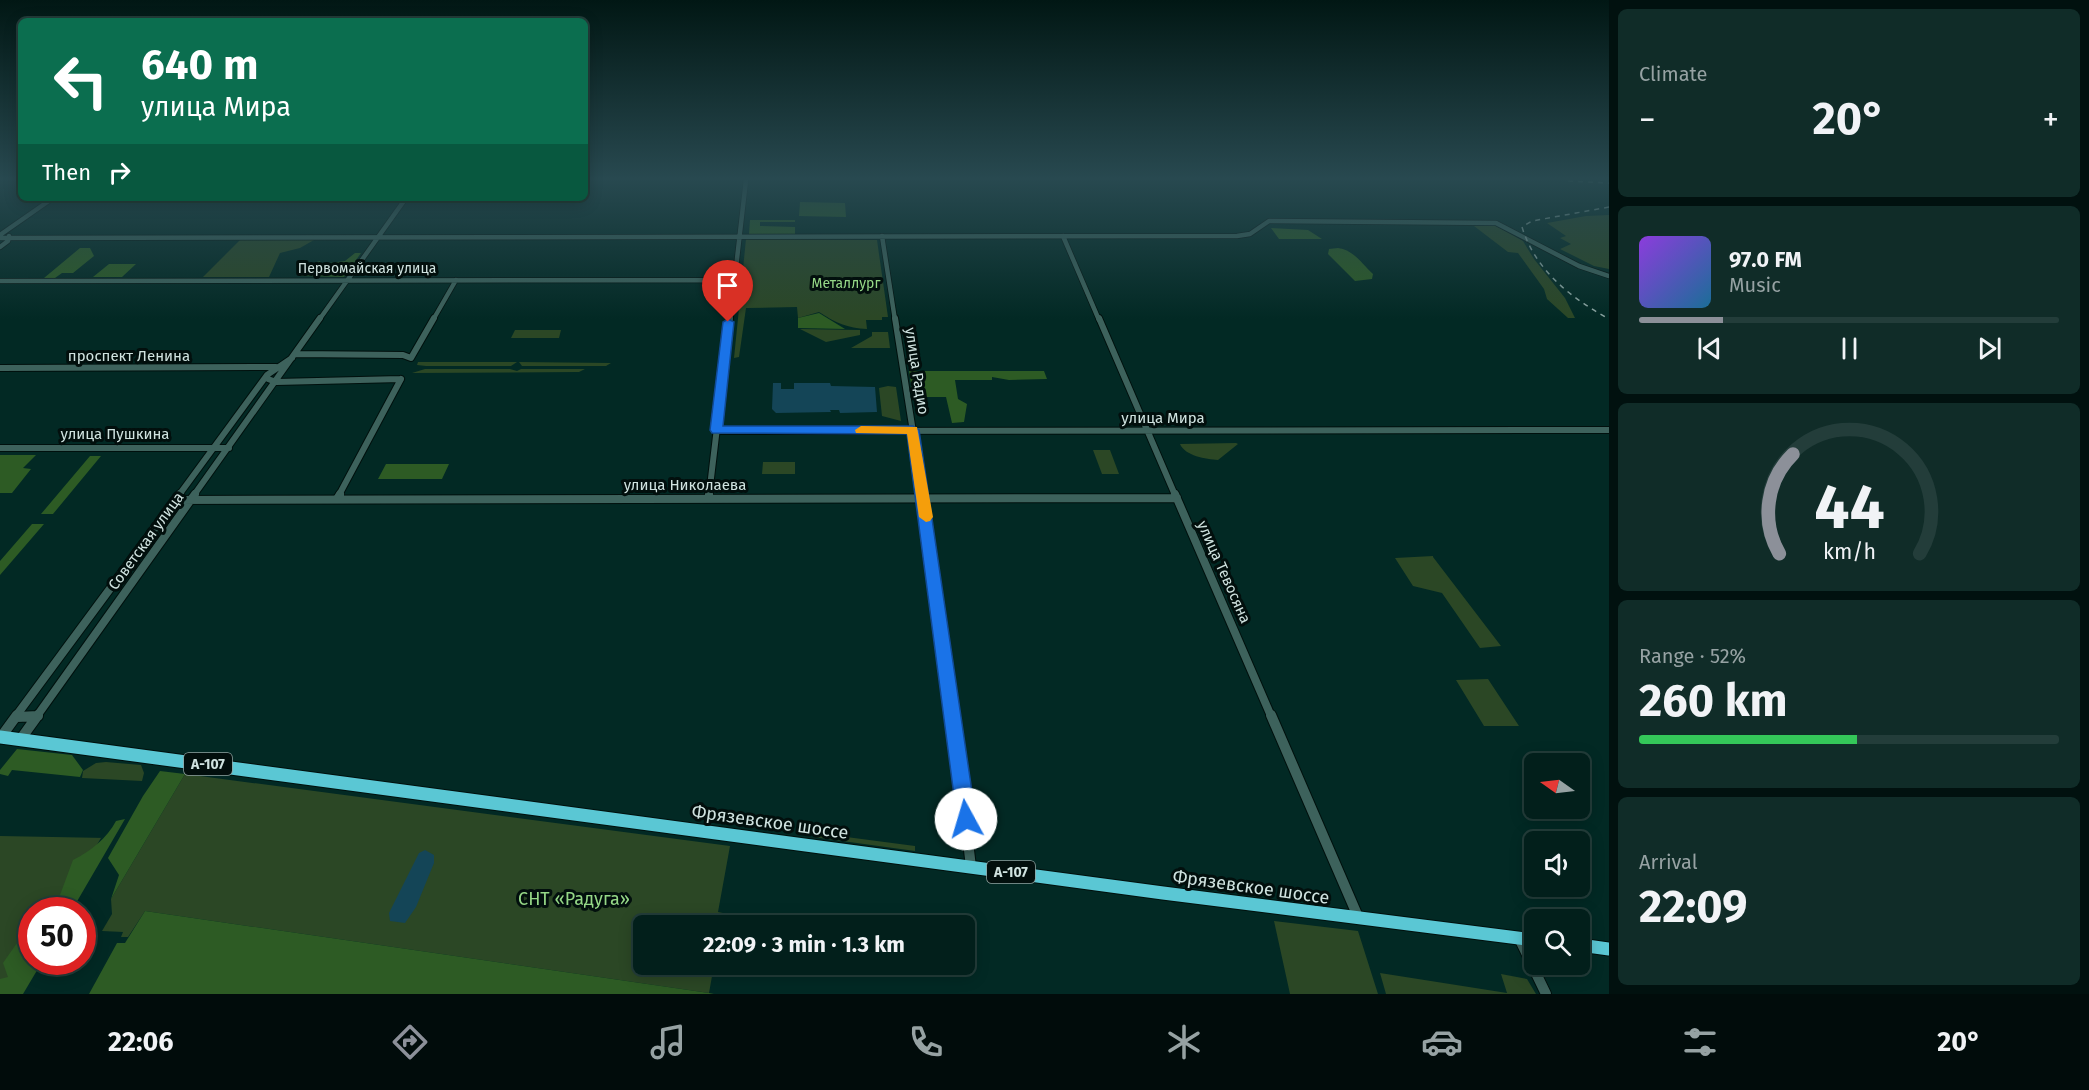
<!DOCTYPE html>
<html lang="en">
<head>
<meta charset="utf-8">
<style>
  :root { --surface:#021f1b; --page:#102c28; --text:#f1f3f6; --muted:#96a2a3; --line:#233d3a; --accent:#8c9099 }
  body { margin:0; font-family:"Fira Sans",sans-serif; background:var(--page); color:var(--text); height:100vh; display:flex; flex-direction:column; font-size:22px; white-space:nowrap }
  * { box-sizing:border-box; margin:0 }
  p { font-size:20px; color:var(--muted) }
  .icon { flex:none; width:33px; height:33px; fill:none; stroke:currentColor; stroke-width:2; stroke-linecap:round; stroke-linejoin:round }
  .map { position:relative; flex:1; overflow:hidden }
  .details { display:flex; flex-direction:column; gap:9px; padding:9px; background:#01110f; width:480px }
  .details>* { flex:none }
  .hud { position:absolute; left:18px; top:18px; width:570px; height:183px; border-radius:9px; box-shadow:0 3px 15px #0003,0 0 0 2px var(--line); background:#0b6e4f; color:#fff; overflow:hidden }
  .needle { width:39px; rotate:284deg }
  .controls { position:absolute; left:1524px; top:753px; display:grid; gap:12px }
  .controls a { display:grid; place-items:center; width:66px; height:66px; border-radius:9px; background:var(--surface); box-shadow:0 3px 15px #0003,0 0 0 2px var(--line); font-size:30px }
  .speed { position:absolute; left:18px; top:897px; display:flex; gap:12px; font-size:30px; font-weight:700; text-align:center }
  .speed>* { display:grid; place-content:center; width:78px; height:78px; border-radius:50%; background:var(--surface); box-shadow:0 3px 15px #0003,0 0 0 2px var(--line); line-height:1 }
  .speed .limit { border:9px solid #d22; background:#fff; color:#111 }
  .pin { position:absolute; display:grid; place-items:center; width:51px; height:51px; color:#fff; margin:-62px -26px; border-radius:50% 50% 50% 0; rotate:-45deg; box-shadow:0 0 6px #0007 }
  .pin .icon { rotate:45deg }
  .me { position:absolute; width:66px; margin:-33px; rotate:354deg; stroke-linejoin:round; filter:drop-shadow(0 0 4px #0008) }
  .turn { display:flex; align-items:center; gap:21px; height:126px; padding:0 24px; font-size:27px }
  .turn .icon { width:78px; height:78px; stroke-width:2.5 }
  .turn b { display:block; font-size:42px; line-height:51px }
  .then { display:flex; align-items:center; height:57px; padding:0 24px; background:#0003; gap:12px; font-size:22px }
  .big { font-size:45px; font-weight:700; line-height:1.1 }
  .details .tile { flex:1; display:flex; flex-direction:column; justify-content:center; gap:9px; min-width:0; padding:0 21px; border-radius:9px; background:var(--page) }
  .details .dial { align-items:center; gap:0 }
  .dial svg { height:156px; overflow:visible; fill:none; stroke:var(--line); stroke-width:7; stroke-linecap:round; text-anchor:middle }
  .dial text { fill:var(--text); stroke:none }
  .song { display:flex; align-items:center; gap:18px }
  .cover { width:72px; height:72px; border-radius:9px; background:linear-gradient(135deg,hsl(270 70% 55%),hsl(200 70% 35%)) }
  .played { height:6px; border-radius:3px; background:linear-gradient(90deg,var(--accent) 20%,var(--line) 20%) }
  .keys { display:flex; justify-content:space-around; direction:ltr }
  .heat { display:flex; justify-content:space-between; align-items:center; font-size:33px; direction:ltr }
  .charge { height:9px; border-radius:4px; background:linear-gradient(90deg,#34c759 52%,var(--line) 0) }
  .trip { position:absolute; left:633px; top:915px; width:342px; height:60px; border-radius:9px; background:var(--surface); box-shadow:0 3px 15px #0003,0 0 0 2px var(--line); font-weight:700; line-height:60px; text-align:center }
  .tab-bar { display:flex; height:96px; justify-content:space-around; align-items:center; background:#010c0b; color:var(--muted) }
  .tab-bar .icon { width:42px; height:42px }
  .tab-bar .active { color:var(--accent) }
  .tab-bar b { font-size:27px; color:var(--text) }
  main { display:flex; flex:1; min-height:0 }
  .map>svg:first-child { display:block }
  .green { fill:#2b4725 }
  .forest { fill:#2d5b24 }
  .water { fill:#144557 }
  .lines { fill:none; stroke-linecap:round; stroke-linejoin:round }
  .secondary-far3-casing { stroke:#00100d; stroke-width:6 }
  .secondary-far2-casing { stroke:#00100d; stroke-width:8 }
  .secondary-far1-casing { stroke:#00100d; stroke-width:10 }
  .secondary-casing { stroke:#00100d; stroke-width:12 }
  .highway-casing { stroke:#00100d; stroke-width:15 }
  .secondary-far3 { stroke:#3d625c; stroke-width:4.5 }
  .secondary-far2 { stroke:#3d625c; stroke-width:6 }
  .secondary-far1 { stroke:#3d625c; stroke-width:8 }
  .secondary { stroke:#3d625c; stroke-width:10 }
  .highway { stroke:#5ac7d4; stroke-width:13 }
  .rail { stroke:#8ca5a2; stroke-width:1.5; stroke-dasharray:5 5; stroke-linecap:butt }
  .route { fill:#1a73e8; stroke:#114b97; stroke-width:1.5 }
  .slow { fill:#f59e0b }
  .labels { text-anchor:middle; stroke-width:6; stroke-linejoin:round; paint-order:stroke }
  .far-street-label { font-size:14px; fill:#d0e3e0; stroke:#020f0d }
  .far-park-label { font-size:14px; fill:#95d887; stroke:#020f0d }
  .shield { fill:#020f0d; stroke:#92a3a1; stroke-width:1.5 }
  .shield-label { font-size:14px; font-weight:bold; fill:#d0e3e0 }
  .street-label { font-size:15px; fill:#d0e3e0; stroke:#020f0d }
  .near-street-label { font-size:18px; fill:#d0e3e0; stroke:#020f0d }
  .near-park-label { font-size:18px; fill:#95d887; stroke:#020f0d }
</style>
</head>
<body>
<main>
<div class="map">
<svg width="1609" height="994" viewBox="0 0 1609 994">
  <rect width="100%" height="100%" fill="#022924"/>
  <!-- green -->
  <path class="green" d="M1609 215V269L1594 266 1560 249 1571 244 1560 238 1566 236 1547 223 1586 216Z
    M1474 226H1496L1523 241 1534 259 1565 298 1575 318H1568L1547 299 1544 289 1518 253 1508 252Z
    M241 239H311L314 240 300 248 280 253 269 277H203Z
    M746 239 877 240 888 317H882V320H866L867 329C847 328 836 323 819 312L798 318 797 307 746 308 739 357 734 358Z
    M800 329 860 330V335L826 342Z
    M515 330H561L559 338H511Z
    M872 332H888L890 348H851L872 336Z
    M418 362H517L511 366H426L417 365Z
    M519 362 611 363 606 366H522Z
    M425 369H510L517 371 521 369H585L579 372 412 373Z
    M888 386 896 387 901 421 882 416 879 388Z
    M1236 443 1238 444 1218 460C1206 459 1185 456 1180 444Z
    M1093 450H1110L1119 474H1102Z
    M763 462H795V474H762Z
    M1433 556V557L1501 646 1480 648 1442 593 1413 586 1395 558Z
    M1488 679 1519 726H1484L1456 680Z
    M106 762 141 765 144 773 142 781 82 778 83 771 96 763Z
    M185 774 730 846 718 912 723 913 720 925 644 926V964L714 965 709 993 145 911 128 937H121L123 932 102 931 112 914 111 899Z
    M816 833 915 846V851L813 837Z
    M0 836 107 838H101L58 910H32L31 955 0 994Z
    M1274 921 1358 931 1378 994H1290Z
    M1380 973 1507 993 1501 974 1527 979 1536 994H1386Z"/>
  <!-- forest -->
  <path class="forest" d="M800 202 845 203 846 217 799 216Z
    M750 220H795V222H760V226L795 227V234H749Z
    M1271 228 1308 230 1322 239H1279Z
    M80 248H90L94 256 73 273H62L55 278H44Z
    M1338 248C1354 250 1362 264 1373 274L1372 279 1355 281 1328 254 1329 249Z
    M355 253H361L344 277 297 276H300L310 264 320 261 321 264 345 261Z
    M109 264H136L122 277H93Z
    M819 313 845 329 798 328V318Z
    M909 371H1044L1047 379 1009 380 992 377V380H955L958 399 967 404 964 422 952 423 946 397H913Z
    M0 455H36L23 468 31 469 12 493H0Z
    M90 456H101L53 514H41Z
    M386 464H449L442 479H378Z
    M32 524H44L0 575V561Z
    M17 749 72 755 83 770 80 777 12 770 8 776 0 774V770Z
    M160 771 185 774 111 899 119 875 108 858 143 796Z
    M125 819 72 910H41L47 902 60 895 73 860C91 851 107 838 116 821Z
    M145 911 709 993 714 994H89L117 943H125Z
    M31 923 32 962H42L23 994H0V979L8 977 3 963Z"/>
  <!-- water -->
  <path class="water" d="M773 383H781V389H794V383H830L831 386 875 387 877 412 840 413 839 410H830L831 412 776 413 772 409Z
    M425 850 434 855V863L416 907 405 923 390 921 389 913 419 853Z"/>
  <g class="lines">
    <!-- secondary-far3 casing -->
    <g class="secondary-far3-casing">
      <path id="secondary-far3" d="M0 235 53 198
        M882 236 895 320
        M1063 236 1099 320
        M0 238 1237 236 1250 234 1269 221 1496 223 1579 266 1609 276
        M0 247 8 241 9 236
        M0 281 733 280
        M319 320 406 198
        M433 320 456 280
        M730 320 746 180"/>
    </g>
    <!-- secondary-far2 casing -->
    <g class="secondary-far2-casing">
      <path id="secondary-far2" d="M895 318 923 495
        M1099 318 1175 495
        M295 354 403 355 411 358 434 318
        M0 368 276 367
        M268 379 276 382 401 379
        M716 431 1609 430
        M0 448H229
        M179 495 267 375 292 358
        M194 495 320 318
        M339 495 401 379
        M709 495 730 318"/>
    </g>
    <!-- secondary-far1 casing -->
    <g class="secondary-far1-casing">
      <path id="secondary-far1" d="M922 494 953 716
        M1175 494 1271 716
        M709 498V494
        M337 499 340 494
        M175 500 1177 498
        M16 716 180 494
        M31 716H38
        M37 716 195 494"/>
    </g>
    <!-- secondary casing -->
    <g class="secondary-casing">
      <path id="secondary" d="M953 715 971 867
        M1271 715 1359 919
        M17 717 38 716
        M1 737 17 715
        M20 740 38 715
        M1519 938 1546 994"/>
    </g>
    <!-- highway casing -->
    <g class="highway-casing">
      <path id="highway" d="M0 737 1163 893 1534 940
        M1580 945 1609 949"/>
    </g>
    <!-- secondary-far3 -->
    <use href="#secondary-far3" class="secondary-far3"/>
    <!-- secondary-far2 -->
    <use href="#secondary-far2" class="secondary-far2"/>
    <!-- secondary-far1 -->
    <use href="#secondary-far1" class="secondary-far1"/>
    <!-- secondary -->
    <use href="#secondary" class="secondary"/>
    <!-- highway -->
    <use href="#highway" class="highway"/>
    <!-- rail -->
    <path class="rail" d="M1568 181 1609 183
      M1609 207 1532 221 1522 227C1535 270 1571 298 1609 319"/>
  </g>
  <!-- sky -->
  <linearGradient id="sky" x2="0" y2="1"><stop stop-color="#011714"/><stop offset="0.56" stop-color="#284950"/><stop offset="1" stop-color="#284950" stop-opacity="0"/></linearGradient>
  <rect width="1609" height="319" fill="url(#sky)"/>
  <!-- route -->
  <path class="route" d="M728 319 734 322 723 426H913L919 430 976 819 973 826 966 828 959 826 957 819 907 434 712 433 710 430 723 322Z"/>
  <!-- slow -->
  <path class="slow" d="M861 426 917 427 933 517 930 521 926 522 919 517 907 434 856 433 855 430Z"/>
  <g class="labels">
    <!-- far-street labels -->
    <g class="far-street-label">
      <text x="367" y="273">Первомайская улица</text>
    </g>
    <!-- far-park labels -->
    <g class="far-park-label">
      <text x="846" y="288">Металлург</text>
    </g>
    <!-- shield labels -->
    <g class="shield">
      <rect x="184" y="753" width="48" height="22" rx="4.5"/>
      <rect x="987" y="861" width="48" height="22" rx="4.5"/>
    </g>
    <g class="shield-label">
      <text x="208" y="769">А-107</text>
      <text x="1011" y="877">А-107</text>
    </g>
    <!-- street labels -->
    <g class="street-label">
      <text x="129" y="361">проспект Ленина</text>
      <text transform="translate(917 371) rotate(81)" y="5">улица Радио</text>
      <text x="1163" y="423">улица Мира</text>
      <text x="115" y="439">улица Пушкина</text>
      <text x="685" y="490">улица Николаева</text>
      <text transform="translate(146 541) rotate(-54)" y="5">Советская улица</text>
      <text transform="translate(1224 572) rotate(66)" y="5">улица Тевосяна</text>
    </g>
    <!-- near-street labels -->
    <g class="near-street-label">
      <text transform="translate(770 822) rotate(8)" y="6">Фрязевское шоссе</text>
      <text transform="translate(1251 887) rotate(8)" y="6">Фрязевское шоссе</text>
    </g>
    <!-- near-park labels -->
    <g class="near-park-label">
      <text x="574" y="905">СНТ «Радуга»</text>
    </g>
  </g>
</svg>
<div class="controls">
<a><svg class="needle" viewBox="-14 -14 28 28"><path d="M0-13l5 13h-10z" fill="#e53935"/><path d="M0 13l5-13h-10z" fill="#96a2a3"/></svg></a>
<a><svg class="icon" aria-label="sound" viewBox="0 0 24 24"><path d="M4 9h4l5-4v14l-5-4H4zM17 9q2 3 0 6"/></svg></a>
<a><svg class="icon" aria-label="search" viewBox="0 0 24 24"><circle cx="10" cy="10" r="6"/><path d="M15 15l6 6"/></svg></a>
</div>
<div class="speed"><div class="limit">50</div></div>
<div class="pin" style="left:728px;top:322px;background:#d93025"><svg class="icon" aria-label="arrive" viewBox="0 0 24 24"><path d="M6 21V4h12l-3 4 3 4H6"/></svg></div>
<svg class="me" style="left:966px;top:819px" viewBox="-20 -20 40 40"><circle r="19" fill="#fff"/><path d="M0-13L10 11 0 6-10 11z" fill="#1a73e8"/></svg>
<div class="trip">22:09 · 3 min · 1.3 km</div>
<div class="hud">
<div class="turn"><svg class="icon" aria-label="left" viewBox="0 0 24 24"><path d="M17 20v-9H6M10 6l-5 5 5 5"/></svg><div><b>640 m</b>улица Мира</div></div>
<div class="then">Then<svg class="icon" aria-label="right" viewBox="0 0 24 24"><path d="M7 20v-9h11M14 6l5 5-5 5"/></svg></div>
</div>
</div>
<section class="details">
<div class="tile"><p>Climate</p>
<div class="heat"><a>−</a><b class="big">20°</b><a>+</a></div>
</div>
<div class="tile">
<div class="song"><i class="cover"></i><div><b>97.0 FM</b><p>Music</p></div></div>
<div class="played"></div>
<div class="keys"><svg class="icon" aria-label="previous" viewBox="0 0 24 24"><path d="M18 5L8 12l10 7zM5 5v14"/></svg><svg class="icon" aria-label="pause" viewBox="0 0 24 24"><path d="M8 5v14M16 5v14"/></svg><svg class="icon" aria-label="next" viewBox="0 0 24 24"><path d="M6 5l10 7-10 7zM19 5v14"/></svg></div>
</div>
<div class="tile dial"><svg viewBox="0 0 100 80">
<path d="M14 69A42 42 0 1 1 86 69"/>
<path d="M14 69A42 42 0 0 1 21 18" stroke="#8c9099"/>
<text x="50" y="56" font-size="32" font-weight="700">44</text>
<text x="50" y="72" font-size="11">km/h</text>
</svg></div>
<div class="tile"><p>Range · 52%</p><b class="big">260 km</b><div class="charge"></div></div>
<div class="tile"><p>Arrival</p><b class="big">22:09</b></div>
</section>
</main>
<nav class="tab-bar">
<b>22:06</b>
<svg class="icon active" aria-label="directions" viewBox="0 0 24 24"><path d="M12 3l9 9-9 9-9-9zM9 14v-3h6M13 9l2 2-2 2"/></svg>
<svg class="icon" aria-label="music" viewBox="0 0 24 24"><path d="M9 18V5l10-2v13"/><circle cx="6" cy="18" r="3"/><circle cx="16" cy="16" r="3"/></svg>
<svg class="icon" aria-label="phone" viewBox="0 0 24 24"><path d="M5 4h4l2 5-3 2q2 4 5 5l2-3 5 2v4C11 20 4 13 5 4z"/></svg>
<svg class="icon" aria-label="climate" viewBox="0 0 24 24"><path d="M12 3v18M4 7l16 10M4 17L20 7"/></svg>
<svg class="icon" aria-label="car" viewBox="0 0 24 24"><path d="M5 17H2v-5l4-1 3-4h7l3 4 3 1v5h-3M9 17h6M6 11h13"/><circle cx="7" cy="17" r="2"/><circle cx="17" cy="17" r="2"/></svg>
<svg class="icon" aria-label="filters" viewBox="0 0 24 24"><path d="M4 7h16M4 17h16"/><circle cx="9" cy="7" r="2"/><circle cx="15" cy="17" r="2"/></svg>
<b>20°</b>
</nav>
</body>
</html>
